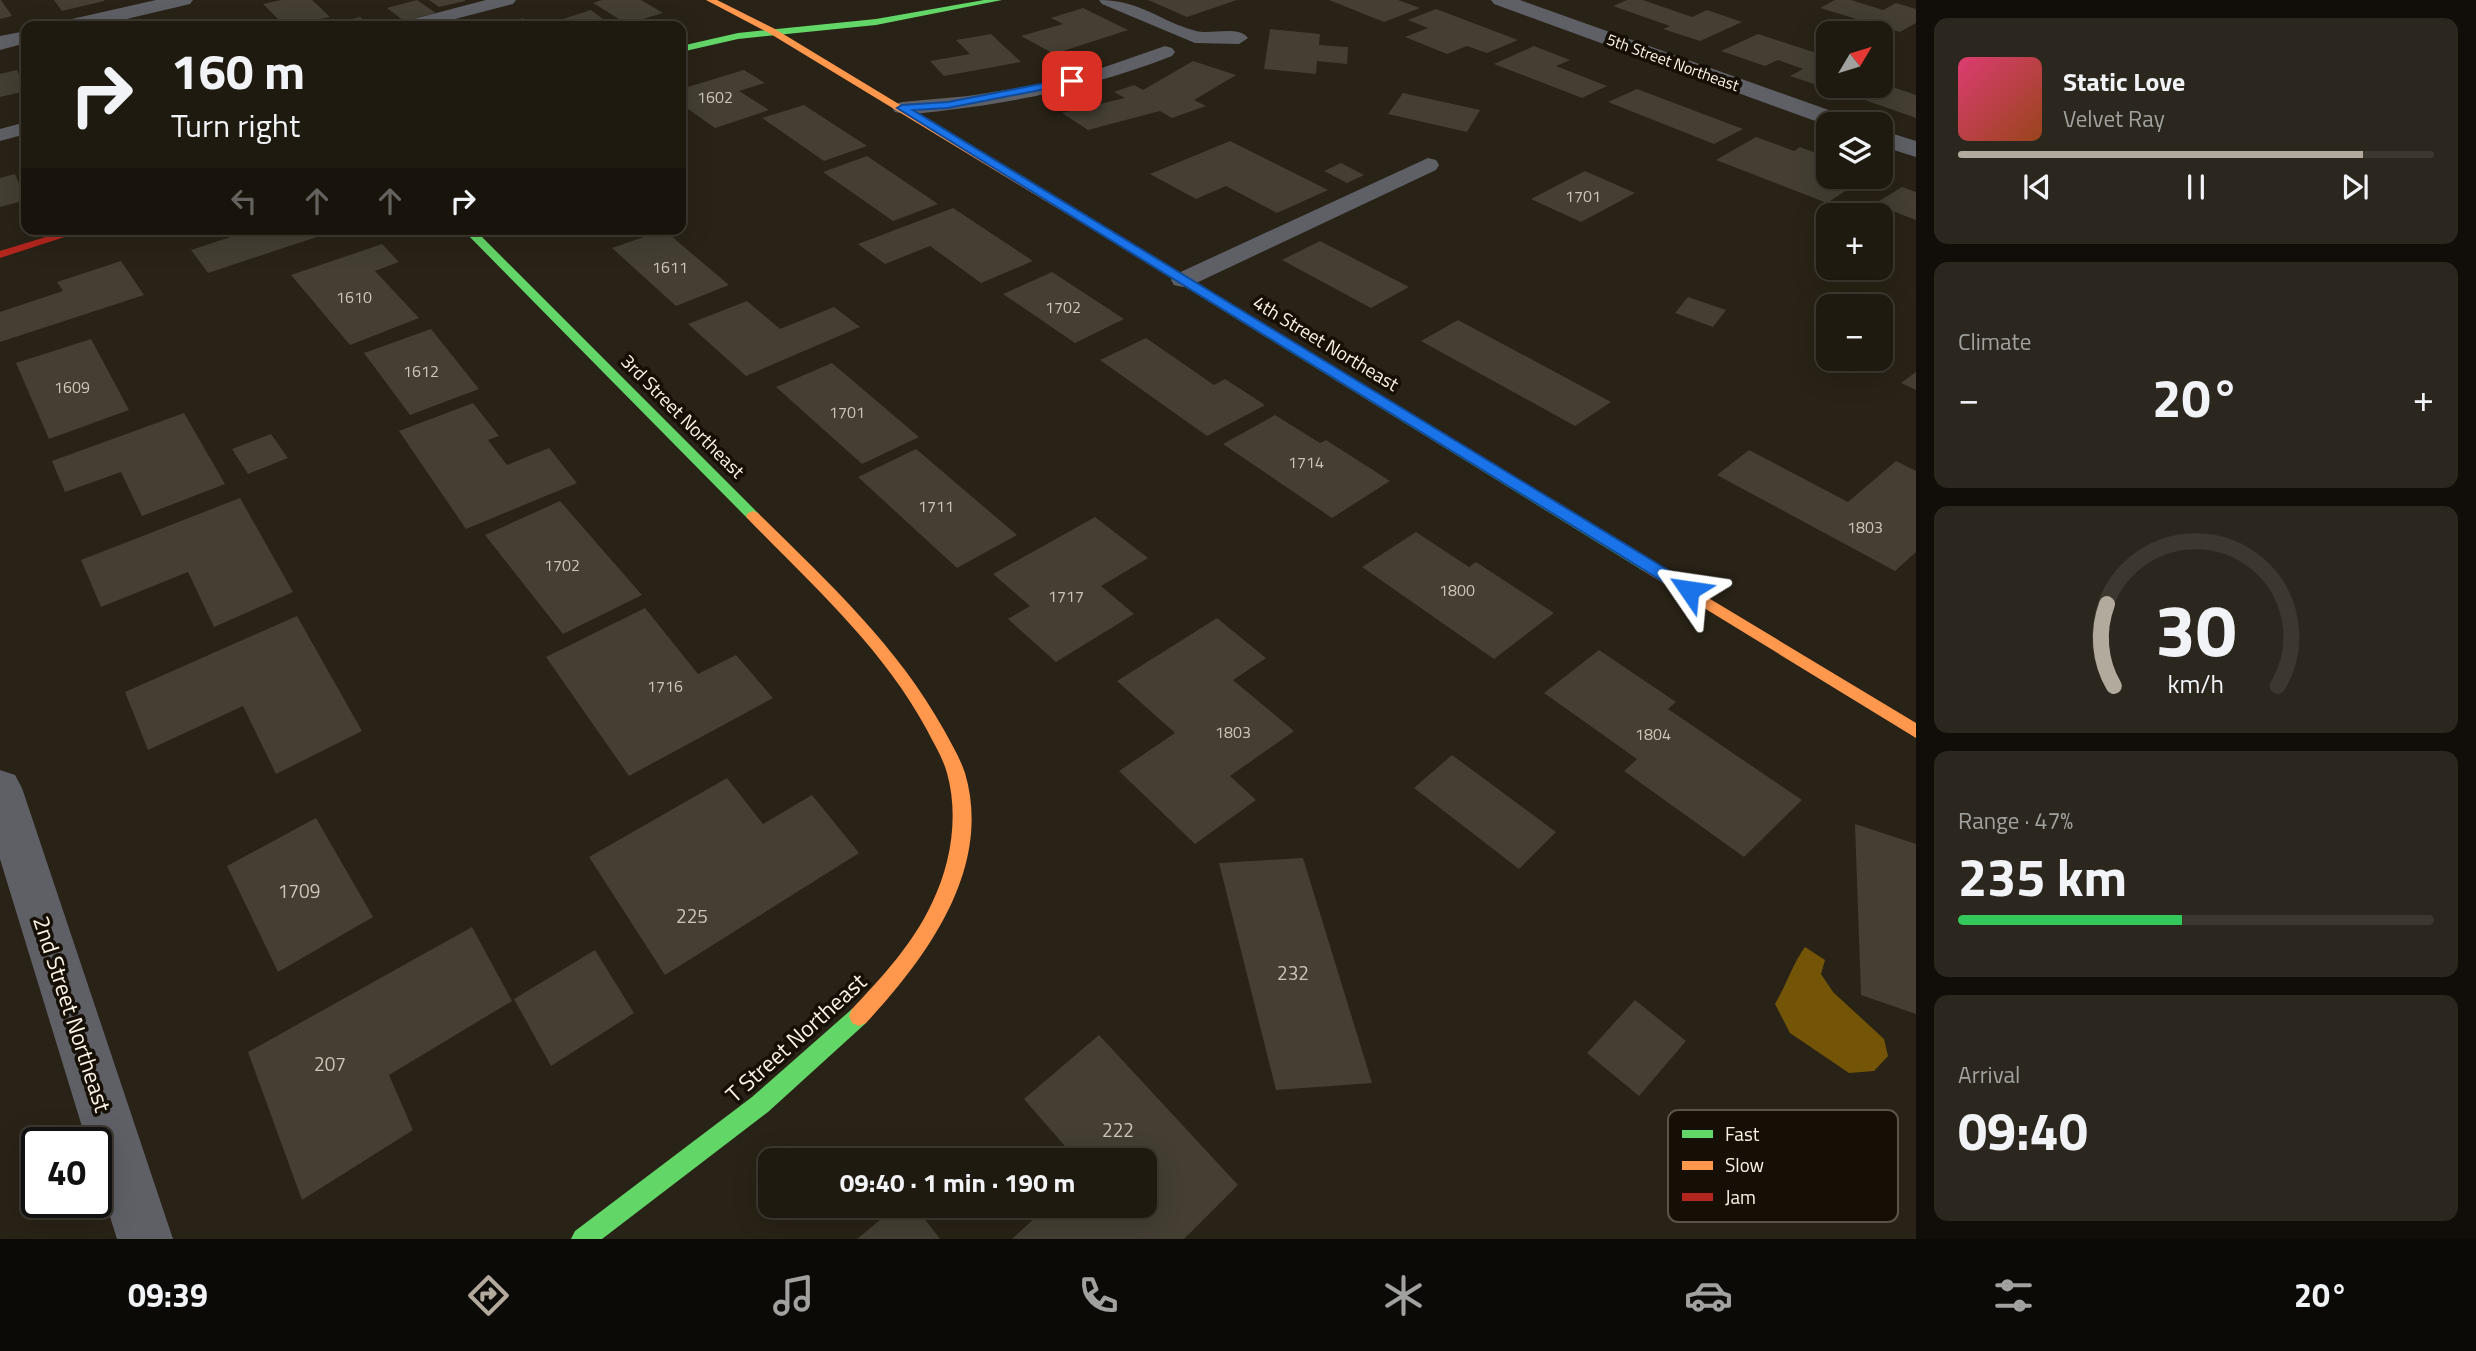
<!DOCTYPE html>
<html lang="en">
<head>
<meta charset="utf-8">
<style>
  :root { --surface:#1f1a10; --page:#2c271e; --text:#f1f3f6; --muted:#a1a19f; --line:#3c3830; --accent:#b2aa9d }
  body { margin:0; font-family:"Titillium Web",sans-serif; background:var(--page); color:var(--text); height:100vh; display:flex; flex-direction:column; font-size:26px; white-space:nowrap }
  * { box-sizing:border-box; margin:0 }
  p { font-size:23px; color:var(--muted) }
  .icon { flex:none; width:38px; height:38px; fill:none; stroke:currentColor; stroke-width:2; stroke-linecap:round; stroke-linejoin:round }
  .map { position:relative; flex:1; overflow:hidden }
  .details { display:flex; flex-direction:column; gap:18px; padding:18px; background:#110e09; width:560px }
  .details>* { flex:none }
  .hud { position:absolute; left:21px; top:21px; width:665px; height:214px; border-radius:14px; box-shadow:0 7px 28px #0002,0 0 0 2px var(--line); background:#1f1a10; color:var(--text); overflow:hidden }
  .needle { width:46px; rotate:52deg }
  .controls { position:absolute; left:1816px; top:21px; display:grid; gap:14px }
  .controls a { display:grid; place-items:center; width:77px; height:77px; border-radius:14px; background:var(--surface); box-shadow:0 7px 28px #0002,0 0 0 2px var(--line); font-size:35px }
  .speed { position:absolute; left:21px; top:1127px; display:flex; gap:14px; font-size:35px; font-weight:700; text-align:center }
  .speed>* { display:grid; place-content:center; width:91px; height:91px; border-radius:50%; background:var(--surface); box-shadow:0 7px 28px #0002,0 0 0 2px var(--line); line-height:1 }
  .speed .limit { border:4px solid #111; border-radius:10px; background:#fff; color:#111 }
  .pin { position:absolute; display:grid; place-items:center; width:60px; height:60px; color:#fff; margin:-30px; border-radius:14px; box-shadow:0 4px 10px #0006 }
  .me { position:absolute; width:77px; margin:-38px; rotate:302deg; stroke-linejoin:round; filter:drop-shadow(0 0 5px #0008) }
  .turn { display:flex; align-items:center; gap:24px; height:147px; padding:0 35px; font-size:32px }
  .turn .icon { width:91px; height:91px; stroke-width:2.5 }
  .turn b { display:block; font-size:49px; line-height:60px }
  .lanes { display:flex; align-items:center; height:66px; padding:0 35px; background:#0003; justify-content:center; gap:35px; direction:ltr }
  .lanes .off { opacity:.35 }
  .big { font-size:52px; font-weight:700; line-height:1.1 }
  .details .card { flex:1; display:flex; flex-direction:column; justify-content:center; gap:10px; min-width:0; padding:0 24px; border-radius:14px; background:var(--page) }
  .details .dial { align-items:center; gap:0 }
  .dial svg { height:182px; overflow:visible; fill:none; stroke:var(--line); stroke-width:7; stroke-linecap:round; text-anchor:middle }
  .dial text { fill:var(--text); stroke:none }
  .song { display:flex; align-items:center; gap:21px }
  .cover { width:84px; height:84px; border-radius:10px; background:linear-gradient(135deg,hsl(340 70% 55%),hsl(20 70% 35%)) }
  .played { height:7px; border-radius:4px; background:linear-gradient(90deg,var(--accent) 85%,var(--line) 85%) }
  .keys { display:flex; justify-content:space-around; direction:ltr }
  .heat { display:flex; justify-content:space-between; align-items:center; font-size:38px; direction:ltr }
  .charge { height:10px; border-radius:5px; background:linear-gradient(90deg,#34c759 47%,var(--line) 0) }
  .trip { position:absolute; left:758px; top:1148px; width:399px; height:70px; border-radius:14px; background:var(--surface); box-shadow:0 7px 28px #0002,0 0 0 2px var(--line); font-weight:700; line-height:70px; text-align:center }
  .tabs { display:flex; height:112px; justify-content:space-around; align-items:center; background:#0c0a06; color:var(--muted) }
  .tabs .icon { width:49px; height:49px }
  .tabs .on { color:var(--accent) }
  .tabs b { font-size:32px; color:var(--text) }
  main { display:flex; flex:1; min-height:0 }
  .map>svg:first-child { display:block }
  .water { fill:#745507 }
  .building { fill:#443e33 }
  .lines { fill:none; stroke-linecap:round; stroke-linejoin:round }
  .lane { fill:#5e6066; fill-rule:evenodd }
  .street { fill:#5e6066; fill-rule:evenodd }
  .fast { fill:#63d668; fill-rule:evenodd }
  .slow { fill:#ff974d; fill-rule:evenodd }
  .jam { fill:#b3261e; fill-rule:evenodd }
  .route { fill:#1a73e8; stroke:#114b97; stroke-width:2 }
  .labels { text-anchor:middle; stroke-width:7; stroke-linejoin:round; paint-order:stroke }
  .far-street-label { font-size:16px; fill:#fbf3e5; stroke:#150f06 }
  .number-label { font-size:16px; fill:#cdc6b8 }
  .street-label { font-size:19px; fill:#fbf3e5; stroke:#150f06 }
  .near-number-label { font-size:19px; fill:#cdc6b8 }
  .near-street-label { font-size:23px; fill:#fbf3e5; stroke:#150f06 }
  .key { fill:#150f06; stroke:#5a5349; stroke-width:2 }
  .key-label { font-size:19px; fill:#fbf3e5 }
</style>
</head>
<body>
<main>
<div class="map">
<svg width="1916" height="1239" viewBox="0 0 1916 1239">
  <rect width="100%" height="100%" fill="#292216"/>
  <!-- water -->
  <path class="water" d="M1805 947 1825 960 1821 974 1833 992 1884 1039 1888 1056 1874 1071 1849 1073 1790 1033 1775 1004C1786 986 1792 965 1805 947Z"/>
  <!-- building -->
  <path class="building" d="M0 0H1L12 16 0 19Z
    M54 0H104V1L62 11Z
    M281 0H312L330 17 285 26 263 4Z
    M417 0 436 13 404 21 387 8Z
    M429 0H465V1L439 7Z
    M602 0H641L663 13 627 24 593 3Z
    M1148 0H1237L1187 17Z
    M1329 0H1398L1420 8 1384 22Z
    M1627 0H1643L1692 17 1707 10 1742 22 1700 41 1663 29 1670 26 1613 6Z
    M1835 0H1851L1883 10 1896 3 1916 9V23L1900 32 1820 8Z
    M1083 8 1128 30 1054 54 1021 36 1063 24 1051 18Z
    M1436 9 1518 40 1487 53 1467 46 1447 54 1405 37 1428 28 1408 20Z
    M591 10 612 26H554L550 23Z
    M360 17 371 26H350L344 21Z
    M523 18 536 26H496V25Z
    M1270 29 1320 34 1319 45 1348 47 1347 64 1317 61 1316 74 1264 69Z
    M991 34 1021 62 944 76 930 61 970 54 956 40Z
    M1758 34 1829 57V86L1826 88 1790 76 1803 69 1778 60 1765 66 1721 51Z
    M1534 46 1570 60 1556 66 1607 86 1582 98 1494 64Z
    M1193 61 1236 75 1194 100 1206 106 1172 118 1160 111 1088 130 1062 113 1125 98 1114 92 1134 85 1143 90Z
    M17 70 26 91 0 97V74Z
    M744 70 765 83 739 91 769 110 715 128 681 104V89Z
    M1881 83 1916 95V118L1848 94 1864 86H1881Z
    M1637 89 1743 129 1714 144 1608 102Z
    M1403 93 1480 110 1467 132 1388 114Z
    M804 105 867 146 824 161 762 118Z
    M1756 137 1794 151 1800 147 1829 158V177L1865 178 1827 203 1716 160Z
    M1230 141 1328 190 1277 213 1226 186 1196 199 1150 174Z
    M867 156 938 204 893 221 823 172Z
    M1341 163 1364 175 1347 183 1324 171Z
    M1585 171 1635 193 1581 222 1531 199Z
    M15 174 26 200 0 207V178Z
    M1902 187 1916 192V220L1874 204Z
    M953 208 1033 261 981 283 930 246 885 264 858 244Z
    M255 229H338V230L208 273 191 250Z
    M664 230 729 285 676 306 612 248Z
    M1320 241 1409 287 1371 308 1282 260Z
    M382 244 399 262 375 271 419 318 350 345 291 275Z
    M121 261 144 295 0 342V312L63 291 57 282Z
    M1052 272 1124 319 1075 343 1003 294Z
    M1688 297 1726 310 1713 327 1675 313Z
    M747 301 780 329 834 307 860 327 746 376 688 324Z
    M1458 320 1611 402 1575 426 1421 341Z
    M431 329 479 389 410 415 364 353Z
    M1146 338 1214 385 1225 379 1265 405 1207 436 1100 360Z
    M91 339 129 410 49 439 16 363Z
    M832 363 919 437 862 464 776 387Z
    M1916 372V390L1901 383Z
    M473 403 499 436 488 440 507 465 549 448 577 483 466 529 399 431Z
    M184 413 225 484 142 516 121 472 65 492 52 461Z
    M1275 415 1320 443 1326 440 1390 481 1332 518 1223 444Z
    M271 434 288 458 248 474 232 449Z
    M916 449 1017 535 957 568 858 477Z
    M1749 450 1848 502 1896 461 1916 471V552L1895 571 1717 475Z
    M240 498 293 592 214 627 188 572 101 607 81 560Z
    M560 501 642 595 563 634 485 535Z
    M1095 517 1148 558 1101 586 1134 614 1056 662 1008 619 1030 606 993 574Z
    M1416 532 1469 567 1476 562 1554 613 1494 659 1362 567Z
    M645 608 698 674 736 655 773 698 629 776 546 657Z
    M297 616 362 731 276 774 243 706 148 750 125 692Z
    M1217 618 1266 658 1233 680 1294 731 1230 776 1256 800 1195 844 1119 771 1175 733 1117 681Z
    M1599 650 1676 702 1668 709 1802 800 1744 857 1624 771 1637 759 1544 693Z
    M1452 755 1556 832 1519 869 1414 788Z
    M727 778 763 824 812 795 859 853 665 975 589 857Z
    M316 818 373 917 278 972 227 866Z
    M1855 824 1916 844V1014L1861 995Z
    M1303 858 1372 1083 1276 1090 1219 863Z
    M472 927 512 1001 389 1075 413 1130 302 1200 248 1052Z
    M595 950 634 1013 551 1066 514 999Z
    M1635 1000 1686 1041 1639 1096 1587 1053Z
    M1099 1035 1238 1185 1184 1239H1012L1048 1206H1144V1160H1077L1024 1099Z
    M897 1206H915L940 1239H857Z"/>
  <g class="lines">
    <!-- lane -->
    <path class="lane" d="M486 0H516L513 4 428 26H399L402 22Z
      M1099 0C1141 0 1159 21 1196 31 1211 35 1238 25 1248 38L1239 44 1195 43 1102 4Z
      M1165 46 1172 48 1175 52 1172 56C1100 84 1025 101 948 110 931 112 911 116 895 112L892 108 895 104 902 102 968 96 1036 85 1096 70Z
      M26 122V134L0 141V129Z
      M1428 158 1436 160 1439 165 1436 170 1192 285 1183 287 1174 285 1171 280 1174 275Z"/>
    <!-- street -->
    <path class="street" d="M156 0H193L190 4 97 26H60L63 21Z
      M1491 0H1520L1854 119 1857 124 1829 126 1494 4Z
      M26 31V43L0 50V36Z
      M1881 130 1916 141V157L1881 146Z
      M0 770 15 775 22 788 173 1239H117L96 1172V1143H87L0 859Z"/>
    <!-- fast -->
    <path class="fast" d="M984 0H1002L876 25 738 39 681 52V46L738 33 876 19Z
      M1095 227H1103L1652 562 1655 566 1652 570H1642L1095 231Z
      M462 229H474L758 513 760 516 758 519H748Z
      M859 1006 866 1009 869 1016 866 1023 768 1112 602 1239H571L575 1231 752 1097 852 1009Z"/>
    <!-- slow -->
    <path class="slow" d="M706 0H717L775 29 1105 229 1095 231 769 33Z
      M753 511 758 513C826 580 897 645 944 730 951 743 960 758 965 773 993 868 927 957 866 1023L859 1026 852 1023 849 1016 852 1009C882 977 913 944 932 903 951 864 959 816 947 773 943 758 934 744 927 730 883 648 812 585 748 519L746 516 748 513Z
      M1647 561 1916 723V738L1642 570 1639 566Z"/>
    <!-- jam -->
    <path class="jam" d="M72 229H89L0 258V251Z"/>
  </g>
  <!-- route -->
  <path class="route" d="M1072 78 1077 81 1076 83 948 108 913 110 1694 586 1696 590 1694 594H1683L897 108 902 105 948 102Z"/>
  <g class="labels">
    <!-- far-street labels -->
    <g class="far-street-label">
      <text transform="translate(1673 62) rotate(20)" y="6">5th Street Northeast</text>
    </g>
    <!-- number labels -->
    <g class="number-label">
      <text x="715" y="103">1602</text>
      <text x="1583" y="202">1701</text>
      <text x="670" y="273">1611</text>
      <text x="354" y="303">1610</text>
      <text x="1063" y="313">1702</text>
      <text x="421" y="377">1612</text>
      <text x="72" y="393">1609</text>
      <text x="847" y="418">1701</text>
      <text x="1306" y="468">1714</text>
      <text x="936" y="512">1711</text>
      <text x="1865" y="533">1803</text>
      <text x="562" y="571">1702</text>
      <text x="1457" y="596">1800</text>
      <text x="1066" y="602">1717</text>
      <text x="665" y="692">1716</text>
      <text x="1233" y="738">1803</text>
      <text x="1653" y="740">1804</text>
    </g>
    <!-- street labels -->
    <g class="street-label">
      <text transform="translate(1326 343) rotate(31)" y="7">4th Street Northeast</text>
      <text transform="translate(683 416) rotate(45)" y="7">3rd Street Northeast</text>
    </g>
    <!-- near-number labels -->
    <g class="near-number-label">
      <text x="299" y="898">1709</text>
      <text x="692" y="923">225</text>
      <text x="1293" y="980">232</text>
      <text x="330" y="1071">207</text>
      <text x="1118" y="1137">222</text>
    </g>
    <!-- near-street labels -->
    <g class="near-street-label">
      <text transform="translate(72 1014) rotate(72)" y="8">2nd Street Northeast</text>
      <text transform="translate(796 1038) rotate(-42)" y="8">T Street Northeast</text>
    </g>
  </g>
  <!-- legend -->
  <rect x="1668" y="1110" width="230" height="112" rx="10" class="key"/>
  <rect x="1682" y="1130" width="31" height="8" fill="#63d668"/>
  <rect x="1682" y="1161" width="31" height="9" fill="#ff974d"/>
  <rect x="1682" y="1193" width="31" height="8" fill="#b3261e"/>
  <g class="key-label">
    <text x="1725" y="1141">Fast</text>
    <text x="1725" y="1172">Slow</text>
    <text x="1725" y="1204">Jam</text>
  </g>
</svg>
<div class="controls">
<a><svg class="needle" viewBox="-14 -14 28 28"><path d="M0-13l5 13h-10z" fill="#e53935"/><path d="M0 13l5-13h-10z" fill="#a1a19f"/></svg></a>
<a><svg class="icon" aria-label="layers" viewBox="0 0 24 24"><path d="M12 4l9 5-9 5-9-5zM3 14l9 5 9-5"/></svg></a>
<a>+</a>
<a>−</a>
</div>
<div class="speed"><div class="limit">40</div></div>
<div class="pin" style="left:1072px;top:81px;background:#d93025"><svg class="icon" aria-label="arrive" viewBox="0 0 24 24"><path d="M6 21V4h12l-3 4 3 4H6"/></svg></div>
<svg class="me" style="left:1689px;top:590px" viewBox="-20 -20 40 40"><path d="M0-17L14 15 0 8-14 15z" fill="#1a73e8" stroke="#fff" stroke-width="4"/></svg>
<div class="trip">09:40 · 1 min · 190 m</div>
<div class="hud">
<div class="turn"><svg class="icon" aria-label="right" viewBox="0 0 24 24"><path d="M7 20v-9h11M14 6l5 5-5 5"/></svg><div><b>160 m</b>Turn right</div></div>
<div class="lanes"><svg class="icon off" aria-label="left" viewBox="0 0 24 24"><path d="M17 20v-9H6M10 6l-5 5 5 5"/></svg><svg class="icon off" aria-label="ahead" viewBox="0 0 24 24"><path d="M12 20V5M6 11l6-6 6 6"/></svg><svg class="icon off" aria-label="ahead" viewBox="0 0 24 24"><path d="M12 20V5M6 11l6-6 6 6"/></svg><svg class="icon" aria-label="right" viewBox="0 0 24 24"><path d="M7 20v-9h11M14 6l5 5-5 5"/></svg></div>
</div>
</div>
<section class="details">
<div class="card">
<div class="song"><i class="cover"></i><div><b>Static Love</b><p>Velvet Ray</p></div></div>
<div class="played"></div>
<div class="keys"><svg class="icon" aria-label="previous" viewBox="0 0 24 24"><path d="M18 5L8 12l10 7zM5 5v14"/></svg><svg class="icon" aria-label="pause" viewBox="0 0 24 24"><path d="M8 5v14M16 5v14"/></svg><svg class="icon" aria-label="next" viewBox="0 0 24 24"><path d="M6 5l10 7-10 7zM19 5v14"/></svg></div>
</div>
<div class="card"><p>Climate</p>
<div class="heat"><a>−</a><b class="big">20°</b><a>+</a></div>
</div>
<div class="card dial"><svg viewBox="0 0 100 80">
<path d="M14 69A42 42 0 1 1 86 69"/>
<path d="M14 69A42 42 0 0 1 11 33" stroke="#b2aa9d"/>
<text x="50" y="56" font-size="32" font-weight="700">30</text>
<text x="50" y="72" font-size="11">km/h</text>
</svg></div>
<div class="card"><p>Range · 47%</p><b class="big">235 km</b><div class="charge"></div></div>
<div class="card"><p>Arrival</p><b class="big">09:40</b></div>
</section>
</main>
<nav class="tabs">
<b>09:39</b>
<svg class="icon on" aria-label="directions" viewBox="0 0 24 24"><path d="M12 3l9 9-9 9-9-9zM9 14v-3h6M13 9l2 2-2 2"/></svg>
<svg class="icon" aria-label="music" viewBox="0 0 24 24"><path d="M9 18V5l10-2v13"/><circle cx="6" cy="18" r="3"/><circle cx="16" cy="16" r="3"/></svg>
<svg class="icon" aria-label="phone" viewBox="0 0 24 24"><path d="M5 4h4l2 5-3 2q2 4 5 5l2-3 5 2v4C11 20 4 13 5 4z"/></svg>
<svg class="icon" aria-label="climate" viewBox="0 0 24 24"><path d="M12 3v18M4 7l16 10M4 17L20 7"/></svg>
<svg class="icon" aria-label="car" viewBox="0 0 24 24"><path d="M5 17H2v-5l4-1 3-4h7l3 4 3 1v5h-3M9 17h6M6 11h13"/><circle cx="7" cy="17" r="2"/><circle cx="17" cy="17" r="2"/></svg>
<svg class="icon" aria-label="filters" viewBox="0 0 24 24"><path d="M4 7h16M4 17h16"/><circle cx="9" cy="7" r="2"/><circle cx="15" cy="17" r="2"/></svg>
<b>20°</b>
</nav>
</body>
</html>
